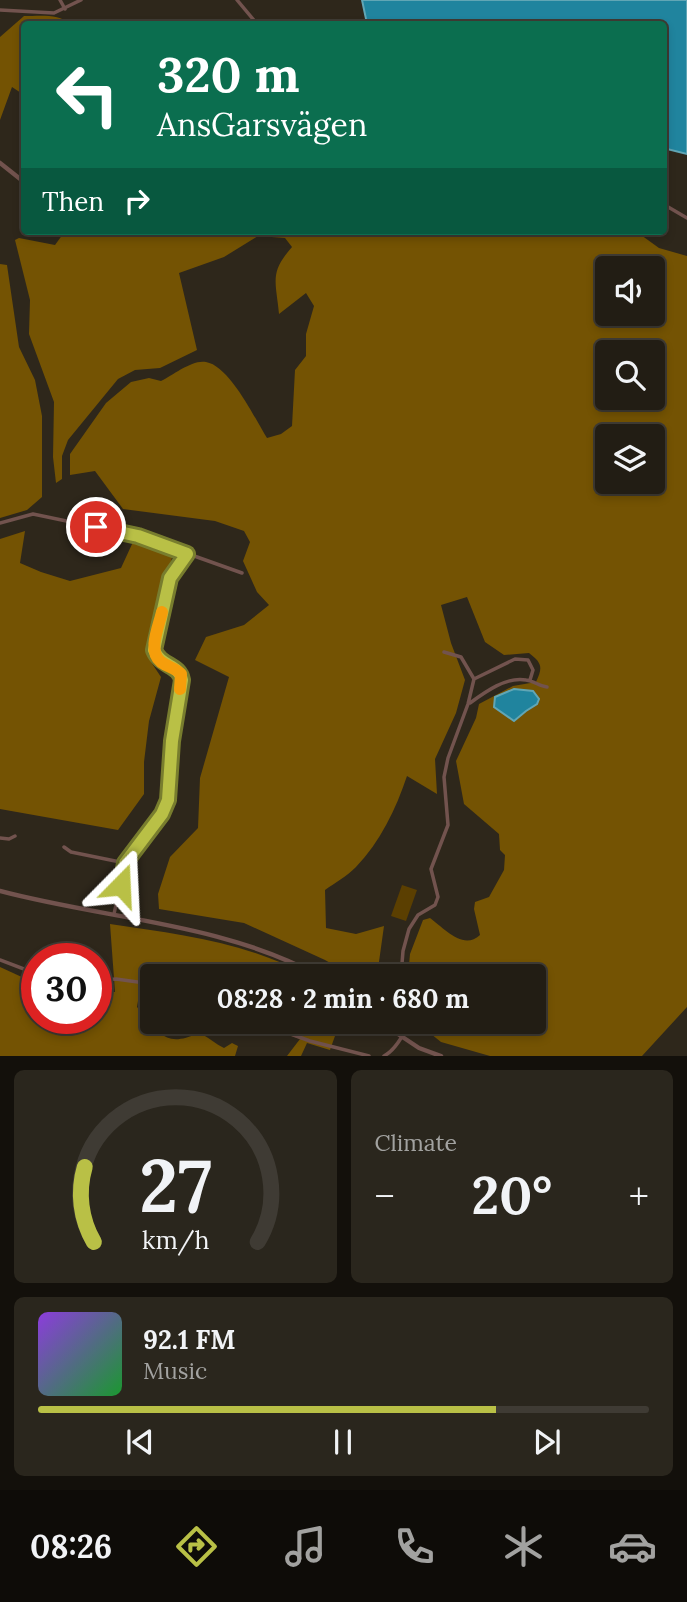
<!DOCTYPE html>
<html lang="en">
<head>
<meta charset="utf-8">
<style>
  :root { --surface:#221d14; --page:#2a261d; --text:#f1f3f6; --muted:#a2a2a0; --line:#3f3b34; --accent:#b9c046 }
  body { margin:0; font-family:Lora,serif; background:var(--page); color:var(--text); height:100vh; display:flex; flex-direction:column; font-size:26px; white-space:nowrap }
  * { box-sizing:border-box; margin:0 }
  p { font-size:23px; color:var(--muted) }
  .icon { flex:none; width:38px; height:38px; fill:none; stroke:currentColor; stroke-width:2; stroke-linecap:round; stroke-linejoin:round }
  .map { position:relative; height:1056px; overflow:hidden }
  .panel { display:flex; flex-direction:column; gap:14px; padding:14px; background:#13100b; flex:1 }
  .panel>* { flex:none }
  .guide { position:absolute; left:21px; top:21px; width:646px; height:214px; border-radius:7px; box-shadow:0 4px 10px #0003,0 0 0 2px var(--line); background:#0b6e4f; color:#fff; overflow:hidden }
  .tools { position:absolute; left:595px; top:256px; display:grid; gap:14px }
  .tools a { display:grid; place-items:center; width:70px; height:70px; border-radius:7px; background:var(--surface); box-shadow:0 4px 10px #0003,0 0 0 2px var(--line); font-size:35px }
  .speed { position:absolute; left:21px; top:943px; display:flex; gap:14px; font-size:35px; font-weight:700; text-align:center }
  .speed>* { display:grid; place-content:center; width:91px; height:91px; border-radius:50%; background:var(--surface); box-shadow:0 4px 10px #0003,0 0 0 2px var(--line); line-height:1 }
  .speed .limit { border:10px solid #d22; background:#fff; color:#111 }
  .pin { position:absolute; display:grid; place-items:center; width:60px; height:60px; color:#fff; margin:-30px; border:4px solid #fff; border-radius:50%; box-shadow:0 2px 7px #0007 }
  .me { position:absolute; width:77px; margin:-38px; rotate:21deg; stroke-linejoin:round; filter:drop-shadow(0 0 5px #0008) }
  .turn { display:flex; align-items:center; gap:24px; height:147px; padding:0 21px; font-size:32px }
  .turn .icon { width:91px; height:91px; stroke-width:2.5 }
  .turn b { display:block; font-size:49px; line-height:60px }
  .then { display:flex; align-items:center; height:66px; padding:0 21px; background:#0003; gap:14px; font-size:26px }
  .big { font-size:52px; font-weight:700; line-height:1.1 }
  .panel .card { flex:1; display:flex; flex-direction:column; justify-content:center; gap:10px; min-width:0; padding:0 24px; border-radius:10px; background:var(--page) }
  .panel .dial { align-items:center; gap:0 }
  .dial svg { height:182px; overflow:visible; fill:none; stroke:var(--line); stroke-width:7; stroke-linecap:round; text-anchor:middle }
  .dial text { fill:var(--text); stroke:none }
  .song { display:flex; align-items:center; gap:21px }
  .cover { width:84px; height:84px; border-radius:10px; background:linear-gradient(135deg,hsl(270 70% 55%),hsl(130 70% 35%)) }
  .played { height:7px; border-radius:4px; background:linear-gradient(90deg,var(--accent) 75%,var(--line) 75%) }
  .keys { display:flex; justify-content:space-around; direction:ltr }
  .heat { display:flex; justify-content:space-between; align-items:center; font-size:38px; direction:ltr }
  .panel .tiles { flex:1; display:grid; gap:14px; grid-template-columns:1fr 1fr }
  .card:last-child { grid-column:span 2 }
  .trip { position:absolute; left:140px; top:964px; width:406px; height:70px; border-radius:7px; background:var(--surface); box-shadow:0 4px 10px #0003,0 0 0 2px var(--line); font-weight:700; line-height:70px; text-align:center }
  .dock { display:flex; height:112px; justify-content:space-around; align-items:center; background:#0e0c08; color:var(--muted) }
  .dock .icon { width:49px; height:49px }
  .dock .on { color:var(--accent) }
  .dock b { font-size:32px; color:var(--text) }
  .map>svg:first-child { display:block }
  .green { fill:#5b3f01 }
  .forest { fill:#745303; fill-rule:evenodd }
  .water { fill:#20849e; stroke:#61a6b5; stroke-width:2 }
  .lines { fill:none; stroke-linecap:round; stroke-linejoin:round }
  .minor { stroke:#72534e; stroke-width:3.5 }
  .tertiary { stroke:#72534e; stroke-width:4.5 }
  .route-casing { stroke:#787d2e; stroke-width:18 }
  .route { stroke:#b9c046; stroke-width:12 }
  .slow { stroke:#f59e0b; stroke-width:12 }
</style>
</head>
<body>
<div class="map">
<svg width="687" height="1056" viewBox="0 0 687 1056">
  <rect width="100%" height="100%" fill="#2e271b"/>
  <!-- green -->
  <path class="green" d="M402 885 417 890 406 921 391 916Z"/>
  <!-- forest -->
  <path class="forest" d="M24 16C38 16 60 13 69 24H24V95L12 87 0 120V37Z
    M61 231H643L641 235 659 248 687 256V1007L642 1056H490L441 1042 416 1022H534V976H408L410 954 423 920 430 918C444 928 463 951 480 935L474 909 475 902 489 897 504 870 505 855 500 850 499 834 464 804 456 761 476 718 479 704 513 686 536 682C543 667 542 663 529 653L504 655 485 642 467 597 441 605 451 643 465 680 456 713 435 759 437 794 407 776C396 809 380 842 356 867 347 876 335 883 325 890L326 928 356 934 384 926 377 976H353L325 960 244 923 159 909 158 894 170 857 198 828 200 778 229 677 195 660 206 637 244 625 269 605 257 592 243 561 250 542 244 531 215 521 123 509 95 471 70 475V454L106 403 131 382 149 378 161 381C173 375 193 359 206 362 230 366 255 419 267 438L281 434 292 426 295 370 306 356V334L314 306 306 293 279 314C276 281 269 273 292 247L285 238 258 236 224 257 179 273 197 350 160 368 135 370 118 379 68 440 62 456V479L56 483 53 457 54 402 29 334 30 300 15 240 19 238 55 245 63 234ZM607 268H653V313H607ZM607 352H653V397H607ZM607 436H653V481H607Z
    M0 264 7 265 19 347 35 380 42 416V497L27 510 0 518Z
    M25 531 20 563 41 572 70 581 121 568 133 542 173 554 150 638 151 662 161 677 149 721 144 762V794L118 830 0 809V539Z
    M110 924C178 934 247 942 308 976H152V988L138 1001 137 1007C160 1032 163 1049 199 1033 209 1037 215 1044 224 1048L232 1043 238 1046 235 1056H0V967L37 984V1018H96V990L115 992Z
    M252 1022H340L330 1050 307 1043 301 1056H287L300 1039Z"/>
  <!-- water -->
  <path class="water" d="M362 0H687V154L663 148V24H369L366 19Z
    M514 689 533 691 539 699 537 704 526 711 514 721 494 707 495 697Z"/>
  <g class="lines">
    <!-- minor -->
    <path class="minor" d="M60 0 65 9
      M237 0 257 24
      M0 10 54 13 81 0
      M663 204 687 218
      M0 523 33 514 138 536 242 573
      M444 652 461 657 474 679
      M470 703C485 692 507 676 526 680 534 681 539 686 547 687
      M0 838 9 839 15 836
      M64 847 71 852 125 863
      M114 914 125 863 162 814 168 800 172 741 182 680C179 664 161 667 154 650L170 578 187 554
      M0 960 37 974
      M401 976 403 951 409 929 418 915 435 905 438 897 431 869 448 825 444 777 448 758 468 704 474 679 515 659 528 660 533 670 530 680
      M96 981 116 979 152 984
      M258 1022 310 1041 369 1056
      M384 1056C395 1050 404 1034 409 1022"/>
    <!-- tertiary -->
    <path class="tertiary" d="M0 163 24 182
      M0 891C105 919 223 923 319 976
      M380 1022 419 1048 441 1056"/>
  </g>
  <g class="lines">
    <!-- route casing -->
    <g class="route-casing">
      <path id="route" d="M96 527 138 536 187 554 170 578 154 650C161 667 179 664 182 680L172 741 168 800 162 814 125 863 121 885"/>
    </g>
    <!-- route -->
    <use href="#route" class="route"/>
    <!-- slow -->
    <path class="slow" d="M162 612C159 626 147 651 161 662 168 667 175 668 181 674L180 689"/>
  </g>
</svg>
<div class="tools">
<a><svg class="icon" aria-label="sound" viewBox="0 0 24 24"><path d="M4 9h4l5-4v14l-5-4H4zM17 9q2 3 0 6"/></svg></a>
<a><svg class="icon" aria-label="search" viewBox="0 0 24 24"><circle cx="10" cy="10" r="6"/><path d="M15 15l6 6"/></svg></a>
<a><svg class="icon" aria-label="layers" viewBox="0 0 24 24"><path d="M12 4l9 5-9 5-9-5zM3 14l9 5 9-5"/></svg></a>
</div>
<div class="speed"><div class="limit">30</div></div>
<div class="pin" style="left:96px;top:527px;background:#d93025"><svg class="icon" aria-label="arrive" viewBox="0 0 24 24"><path d="M6 21V4h12l-3 4 3 4H6"/></svg></div>
<svg class="me" style="left:121px;top:885px" viewBox="-20 -20 40 40"><path d="M0-17L14 15 0 8-14 15z" fill="#b9c046" stroke="#fff" stroke-width="4"/></svg>
<div class="trip">08:28 · 2 min · 680 m</div>
<div class="guide">
<div class="turn"><svg class="icon" aria-label="left" viewBox="0 0 24 24"><path d="M17 20v-9H6M10 6l-5 5 5 5"/></svg><div><b>320 m</b>AnsGarsvägen</div></div>
<div class="then">Then<svg class="icon" aria-label="right" viewBox="0 0 24 24"><path d="M7 20v-9h11M14 6l5 5-5 5"/></svg></div>
</div>
</div>
<section class="panel">
<div class="tiles">
<div class="card dial"><svg viewBox="0 0 100 80">
<path d="M14 69A42 42 0 1 1 86 69"/>
<path d="M14 69A42 42 0 0 1 10 36" stroke="#b9c046"/>
<text x="50" y="56" font-size="32" font-weight="700">27</text>
<text x="50" y="72" font-size="11">km/h</text>
</svg></div>
<div class="card"><p>Climate</p>
<div class="heat"><a>−</a><b class="big">20°</b><a>+</a></div>
</div>
<div class="card">
<div class="song"><i class="cover"></i><div><b>92.1 FM</b><p>Music</p></div></div>
<div class="played"></div>
<div class="keys"><svg class="icon" aria-label="previous" viewBox="0 0 24 24"><path d="M18 5L8 12l10 7zM5 5v14"/></svg><svg class="icon" aria-label="pause" viewBox="0 0 24 24"><path d="M8 5v14M16 5v14"/></svg><svg class="icon" aria-label="next" viewBox="0 0 24 24"><path d="M6 5l10 7-10 7zM19 5v14"/></svg></div>
</div>
</div>
</section>
<nav class="dock">
<b>08:26</b>
<svg class="icon on" aria-label="directions" viewBox="0 0 24 24"><path d="M12 3l9 9-9 9-9-9zM9 14v-3h6M13 9l2 2-2 2"/></svg>
<svg class="icon" aria-label="music" viewBox="0 0 24 24"><path d="M9 18V5l10-2v13"/><circle cx="6" cy="18" r="3"/><circle cx="16" cy="16" r="3"/></svg>
<svg class="icon" aria-label="phone" viewBox="0 0 24 24"><path d="M5 4h4l2 5-3 2q2 4 5 5l2-3 5 2v4C11 20 4 13 5 4z"/></svg>
<svg class="icon" aria-label="climate" viewBox="0 0 24 24"><path d="M12 3v18M4 7l16 10M4 17L20 7"/></svg>
<svg class="icon" aria-label="car" viewBox="0 0 24 24"><path d="M5 17H2v-5l4-1 3-4h7l3 4 3 1v5h-3M9 17h6M6 11h13"/><circle cx="7" cy="17" r="2"/><circle cx="17" cy="17" r="2"/></svg>
</nav>
</body>
</html>
